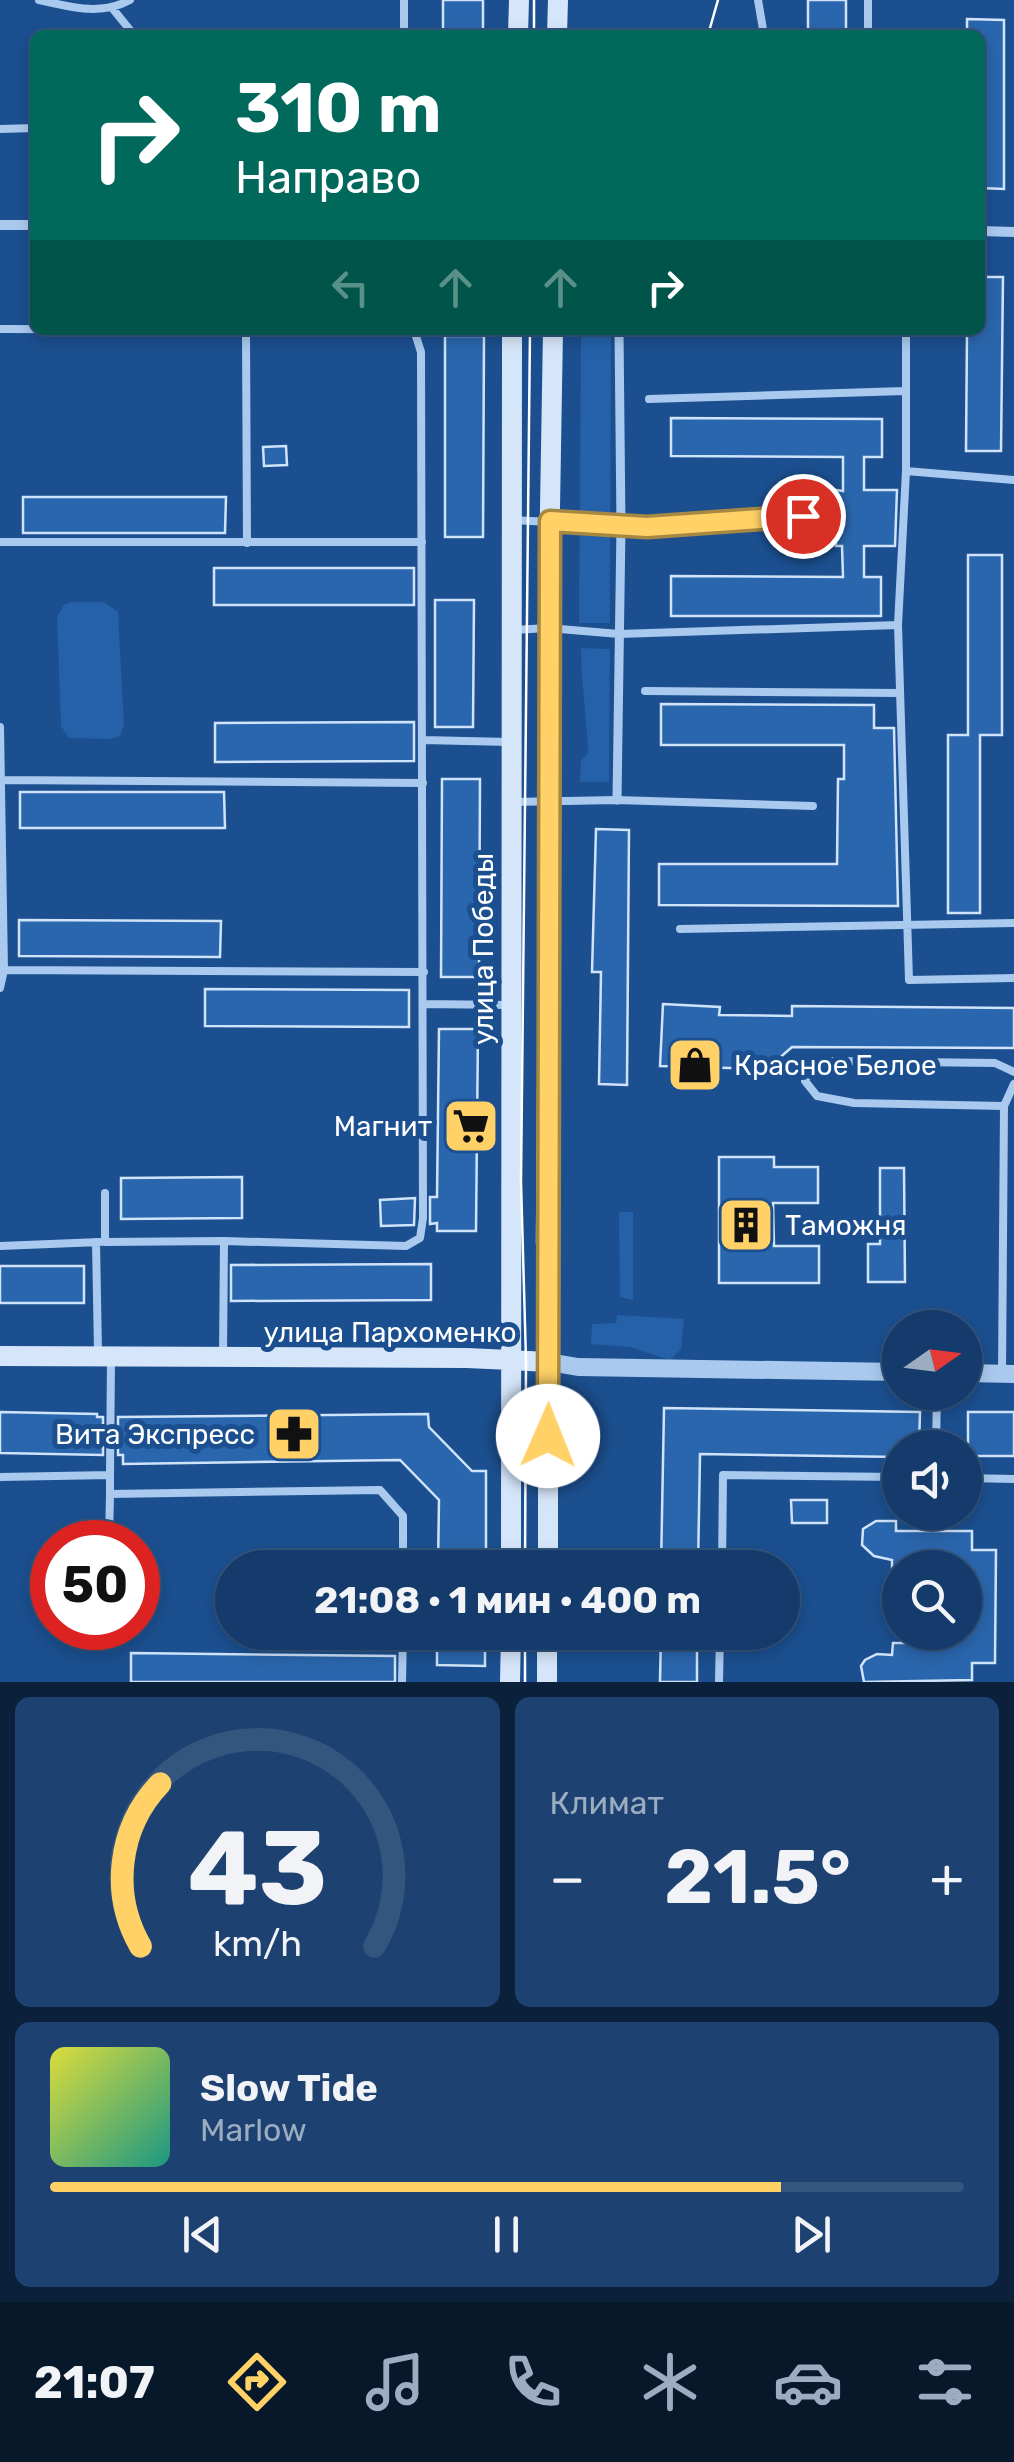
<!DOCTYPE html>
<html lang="ru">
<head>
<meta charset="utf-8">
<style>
  :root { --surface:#143b6b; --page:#1d4271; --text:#f1f3f6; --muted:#9dadc1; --line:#33557e; --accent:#ffd166 }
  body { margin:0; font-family:Rubik,sans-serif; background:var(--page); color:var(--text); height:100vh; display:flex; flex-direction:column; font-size:38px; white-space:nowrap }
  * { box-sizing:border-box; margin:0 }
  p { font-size:32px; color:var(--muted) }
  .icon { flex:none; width:55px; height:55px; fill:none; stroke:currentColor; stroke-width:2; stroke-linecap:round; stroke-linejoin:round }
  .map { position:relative; height:1682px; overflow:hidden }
  .side { display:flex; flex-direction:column; gap:15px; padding:15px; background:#0b203b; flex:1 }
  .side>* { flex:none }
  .hud { position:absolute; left:30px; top:30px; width:955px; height:305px; border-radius:15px; box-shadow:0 5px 15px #0003,0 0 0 2px var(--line); background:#00695c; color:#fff; overflow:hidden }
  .needle { width:65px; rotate:76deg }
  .fabs { position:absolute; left:882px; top:1310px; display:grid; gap:20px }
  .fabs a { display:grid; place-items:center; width:100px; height:100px; border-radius:50%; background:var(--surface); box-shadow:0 5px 15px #0003,0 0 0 2px var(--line); font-size:50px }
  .speed { position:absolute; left:30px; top:1520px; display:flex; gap:20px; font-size:50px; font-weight:700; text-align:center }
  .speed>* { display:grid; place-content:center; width:130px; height:130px; border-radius:50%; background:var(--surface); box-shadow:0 5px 15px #0003,0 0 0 2px var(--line); line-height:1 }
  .speed .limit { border:15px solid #d22; background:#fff; color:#111 }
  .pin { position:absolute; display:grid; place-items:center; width:85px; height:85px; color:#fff; margin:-42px; border:5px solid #fff; border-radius:50%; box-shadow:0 2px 10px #0007 }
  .me { position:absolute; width:110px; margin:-55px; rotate:1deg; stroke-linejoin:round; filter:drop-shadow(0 0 8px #0008) }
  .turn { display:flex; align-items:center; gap:35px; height:210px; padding:0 40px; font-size:45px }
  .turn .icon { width:130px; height:130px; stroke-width:2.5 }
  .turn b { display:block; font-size:70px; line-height:85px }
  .lanes { display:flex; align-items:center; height:95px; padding:0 40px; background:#0003; justify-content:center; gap:50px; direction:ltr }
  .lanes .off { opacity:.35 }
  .big { font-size:75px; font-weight:700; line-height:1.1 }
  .side .card { flex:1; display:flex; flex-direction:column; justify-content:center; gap:15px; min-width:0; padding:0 35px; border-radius:15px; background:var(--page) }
  .side .dial { align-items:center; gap:0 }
  .dial svg { height:260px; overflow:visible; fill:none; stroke:var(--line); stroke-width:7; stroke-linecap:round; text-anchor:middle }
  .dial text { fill:var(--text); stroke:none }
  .song { display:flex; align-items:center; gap:30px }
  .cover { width:120px; height:120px; border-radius:15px; background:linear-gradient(135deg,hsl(60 70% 55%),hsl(170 70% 35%)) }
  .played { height:10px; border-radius:5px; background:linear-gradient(90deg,var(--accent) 80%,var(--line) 80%) }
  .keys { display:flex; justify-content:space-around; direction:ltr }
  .heat { display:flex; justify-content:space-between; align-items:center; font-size:55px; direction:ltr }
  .side .tiles { flex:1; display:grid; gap:15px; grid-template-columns:1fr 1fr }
  .card:last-child { grid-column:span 2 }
  .trip { position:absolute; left:215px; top:1550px; width:585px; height:100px; border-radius:50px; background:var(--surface); box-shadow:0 5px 15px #0003,0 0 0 2px var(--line); font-weight:700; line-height:100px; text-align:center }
  .dock { display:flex; height:160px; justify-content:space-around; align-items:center; background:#08182b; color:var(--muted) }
  .dock .icon { width:70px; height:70px }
  .dock .selected { color:var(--accent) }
  .dock b { font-size:45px; color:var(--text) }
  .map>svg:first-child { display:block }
  .green { fill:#2461a8 }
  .building { fill:#2a66ad; stroke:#cfe3fa; stroke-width:2.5 }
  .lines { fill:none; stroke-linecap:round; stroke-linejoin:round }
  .service { stroke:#a9c9ee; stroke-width:8 }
  .pedestrian { stroke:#a9c9ee; stroke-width:9 }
  .minor { stroke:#a9c9ee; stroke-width:10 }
  .tertiary { stroke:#a9c9ee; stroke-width:18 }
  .secondary { stroke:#d6e6fa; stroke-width:20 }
  .tram { stroke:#fff; stroke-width:2.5 }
  .route-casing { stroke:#a68842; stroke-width:25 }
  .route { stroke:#ffd166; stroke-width:18 }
  .labels { text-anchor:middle; stroke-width:10; stroke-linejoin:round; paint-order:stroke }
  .street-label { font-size:28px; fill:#fff; stroke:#1b4f8f }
  .poi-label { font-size:28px; fill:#fff; stroke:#1b4f8f; text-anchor:start }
</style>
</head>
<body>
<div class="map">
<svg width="1014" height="1682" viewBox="0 0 1014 1682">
  <rect width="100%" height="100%" fill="#1b4f8f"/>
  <!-- green -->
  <path class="green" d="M581 330H611L610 623H579Z
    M71 602H104L118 612 124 726 120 736 111 739 69 738 61 726 57 616 64 605Z
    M581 648 610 649 609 782H580L581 761 588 753C587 717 581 684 581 648Z
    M619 1212H633V1300L620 1297Z
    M617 1315 684 1319 681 1349 670 1360 630 1347 591 1344 592 1324 616 1323Z"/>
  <!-- building -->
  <path class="building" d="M443 0H483V35H443Z
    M808 0H846V35H808Z
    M967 19 1004 20V189L980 188V35H967Z
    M980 277H1003L1001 451H966L967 330H980Z
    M445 336H484L483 537H445Z
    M671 418 882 419V457H864V490H897L895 546H864V577H881V616H671V576L843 577 842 546H836V490L843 491V457L671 456Z
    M286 446 287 465 264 466 263 447Z
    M23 497H226L225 533H23Z
    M968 555H1002V735H980V913H948V735H968Z
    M214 568H414V605H214Z
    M435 600H474L473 727H435Z
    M661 704 874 705V728H894L898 906 659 905V864H837L838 779H844V745H661Z
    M414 722V761L215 762V723Z
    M442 779H480L479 977H441Z
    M20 792H224L225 828H20Z
    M596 829 629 830 627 1085 599 1084 601 972H592Z
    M19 920 221 921 220 957 19 956Z
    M205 989 409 990V1027L205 1026Z
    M663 1004 720 1007 719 1015 792 1016V1006L1014 1008V1048L792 1047 767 1069 660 1066Z
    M439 1029H478L476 1231H437V1223L430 1224V1197H437Z
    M719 1157H774V1167H818V1203H773L774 1246H819V1283H719Z
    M880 1168H904L905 1282H868V1244H880Z
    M242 1177V1218L121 1219V1178Z
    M415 1198 414 1225 381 1226 380 1200Z
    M431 1264V1300L231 1301V1265Z
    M0 1266H84V1303H0Z
    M664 1408 920 1412 919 1448H900V1457L700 1454 698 1568H661Z
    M0 1412 97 1414V1417H103V1455L0 1453Z
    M968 1412H1014V1456H968Z
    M428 1414 429 1427 472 1471H486V1568H438L439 1500 400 1460 123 1464V1455H118V1417Z
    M791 1500H827V1523H792Z
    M876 1521H896V1531H972V1550H996L995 1663H972V1680L864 1682 861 1666 865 1660 877 1654 892 1655 893 1643H946L947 1632H965V1568H892V1560L874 1556 862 1545 863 1529Z
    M437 1632H485V1666L437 1665Z
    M661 1632H697V1682H660Z
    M131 1653 395 1656V1682H131Z"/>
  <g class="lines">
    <!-- service -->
    <path class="service" d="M39 0C71 7 100 16 130 0
      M758 0 764 35
      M113 9 134 35
      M404 35V0
      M868 35V0
      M0 129 35 128
      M0 329 393 330 415 333 421 352 423 1218 420 1238 406 1246 224 1241 105 1242V1193
      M246 330 247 543
      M906 330V471L898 625 909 980 1014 978
      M647 331 737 330
      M649 399 904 391
      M906 471 1014 480
      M512 520 647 527 803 515 802 496
      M0 542H422
      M513 630 548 628 619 634 898 625
      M645 691 900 693
      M0 727 4 970 0 988
      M423 740 509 742
      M1 780 423 783
      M512 802 617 800 813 806
      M680 929 1014 923
      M4 970 424 972
      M423 1004 508 1005
      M1004 1106 854 1103 817 1096 805 1081 811 1069 829 1061 995 1063 1014 1072
      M96 1242 98 1352
      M0 1246 100 1242
      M223 1356 224 1241
      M1002 1374 1004 1106 1014 1084
      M936 1448 937 1392
      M110 1475 111 1357
      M0 1477 110 1475V1494L380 1490 403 1516V1568
      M965 1478 1014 1479
      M109 1542 110 1494
      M722 1568 723 1475 900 1477
      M107 1634 108 1628
      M402 1682 403 1632
      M719 1682 720 1632"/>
    <!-- pedestrian -->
    <path class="pedestrian" d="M617 800 621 526 619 330"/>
    <!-- minor -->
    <path class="minor" d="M0 225H35
      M980 231 1014 232"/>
    <!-- tertiary -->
    <path class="tertiary" d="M549 1362 578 1367 900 1372
      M965 1373 1014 1374"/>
    <!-- secondary -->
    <path class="secondary" d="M518 35 519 0
      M557 35 558 0
      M0 1356 467 1358 549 1362
      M511 1568 512 330
      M548 1568V628L553 330
      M510 1682 511 1632
      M547 1682V1632"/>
    <!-- tram -->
    <path class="tram" d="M534 0V35
      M708 35 718 0
      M537 1243 541 718
      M525 1568 526 1360 521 1182 530 330
      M525 1632V1682"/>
  </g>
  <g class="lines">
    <!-- route casing -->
    <g class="route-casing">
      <path id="route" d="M548 1436 550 521 647 527 803 516"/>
    </g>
    <!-- route -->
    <use href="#route" class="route"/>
  </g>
  <!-- icons -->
  <defs>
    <g id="shop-square" transform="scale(2.875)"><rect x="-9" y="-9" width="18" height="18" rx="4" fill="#ffd166" stroke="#1b4f8f"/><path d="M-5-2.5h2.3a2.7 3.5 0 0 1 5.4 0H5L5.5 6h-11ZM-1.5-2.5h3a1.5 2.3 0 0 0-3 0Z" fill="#111"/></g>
    <g id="supermarket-square" transform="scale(2.875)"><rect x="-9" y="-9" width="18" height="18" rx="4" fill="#ffd166" stroke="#1b4f8f"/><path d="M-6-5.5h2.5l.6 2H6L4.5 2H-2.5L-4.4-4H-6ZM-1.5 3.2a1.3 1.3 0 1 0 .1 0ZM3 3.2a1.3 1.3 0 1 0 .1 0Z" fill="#111"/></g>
    <g id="building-square" transform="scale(2.875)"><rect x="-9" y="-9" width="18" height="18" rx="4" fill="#ffd166" stroke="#1b4f8f"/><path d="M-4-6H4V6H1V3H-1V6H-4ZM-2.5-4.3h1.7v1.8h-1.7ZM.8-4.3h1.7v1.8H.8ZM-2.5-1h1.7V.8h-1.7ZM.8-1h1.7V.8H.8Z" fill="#111"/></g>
    <g id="pharmacy-square" transform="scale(2.875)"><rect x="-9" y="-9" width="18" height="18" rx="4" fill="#ffd166" stroke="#1b4f8f"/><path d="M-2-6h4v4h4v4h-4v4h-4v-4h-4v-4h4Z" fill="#111"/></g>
  </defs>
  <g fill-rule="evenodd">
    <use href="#shop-square" x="695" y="1065"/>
    <use href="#supermarket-square" x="471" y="1126"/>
    <use href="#building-square" x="746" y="1225"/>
    <use href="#pharmacy-square" x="294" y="1434"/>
  </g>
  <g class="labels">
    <!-- street labels -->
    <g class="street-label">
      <text transform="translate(483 949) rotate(-90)" y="10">улица Победы</text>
      <text x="390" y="1342">улица Пархоменко</text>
    </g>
    <!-- poi labels -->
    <g class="poi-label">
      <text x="734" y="1075">Красное Белое</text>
      <text x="432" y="1136" text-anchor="end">Магнит</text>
      <text x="785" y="1235">Таможня</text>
      <text x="255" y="1444" text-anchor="end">Вита Экспресс</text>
    </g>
  </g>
</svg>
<div class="fabs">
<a><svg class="needle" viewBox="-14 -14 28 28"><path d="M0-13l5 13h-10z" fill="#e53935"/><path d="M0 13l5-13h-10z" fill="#9dadc1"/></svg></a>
<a><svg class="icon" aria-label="sound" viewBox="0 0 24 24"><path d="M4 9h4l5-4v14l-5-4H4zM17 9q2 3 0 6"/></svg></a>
<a><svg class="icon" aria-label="search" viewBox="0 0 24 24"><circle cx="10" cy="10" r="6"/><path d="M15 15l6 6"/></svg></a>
</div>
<div class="speed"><div class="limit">50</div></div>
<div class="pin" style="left:803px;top:516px;background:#d93025"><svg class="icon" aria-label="arrive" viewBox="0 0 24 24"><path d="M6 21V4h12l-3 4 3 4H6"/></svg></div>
<svg class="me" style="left:548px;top:1436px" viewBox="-20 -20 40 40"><circle r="19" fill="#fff"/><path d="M0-13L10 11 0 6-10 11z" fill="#ffd166"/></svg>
<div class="trip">21:08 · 1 мин · 400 m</div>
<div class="hud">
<div class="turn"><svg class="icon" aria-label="right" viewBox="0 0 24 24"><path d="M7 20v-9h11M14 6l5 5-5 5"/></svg><div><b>310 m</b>Направо</div></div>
<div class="lanes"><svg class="icon off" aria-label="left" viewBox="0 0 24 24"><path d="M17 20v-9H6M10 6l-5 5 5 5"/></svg><svg class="icon off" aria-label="ahead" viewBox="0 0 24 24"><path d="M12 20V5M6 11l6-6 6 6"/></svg><svg class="icon off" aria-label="ahead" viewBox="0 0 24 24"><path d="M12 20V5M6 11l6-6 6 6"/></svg><svg class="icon" aria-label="right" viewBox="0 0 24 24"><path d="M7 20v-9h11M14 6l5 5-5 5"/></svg></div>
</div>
</div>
<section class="side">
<div class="tiles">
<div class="card dial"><svg viewBox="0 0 100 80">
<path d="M14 69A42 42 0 1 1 86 69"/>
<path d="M14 69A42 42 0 0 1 20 19" stroke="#ffd166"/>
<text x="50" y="56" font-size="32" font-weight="700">43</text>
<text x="50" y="72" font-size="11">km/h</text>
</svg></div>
<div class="card"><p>Климат</p>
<div class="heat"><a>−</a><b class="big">21.5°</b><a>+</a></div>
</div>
<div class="card">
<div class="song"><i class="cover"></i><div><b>Slow Tide</b><p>Marlow</p></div></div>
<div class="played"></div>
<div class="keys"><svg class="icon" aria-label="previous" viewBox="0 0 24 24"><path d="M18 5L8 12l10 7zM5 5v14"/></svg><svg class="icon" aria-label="pause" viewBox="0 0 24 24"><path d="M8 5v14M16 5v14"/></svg><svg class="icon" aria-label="next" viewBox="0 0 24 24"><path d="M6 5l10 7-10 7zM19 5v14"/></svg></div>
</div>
</div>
</section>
<nav class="dock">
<b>21:07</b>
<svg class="icon selected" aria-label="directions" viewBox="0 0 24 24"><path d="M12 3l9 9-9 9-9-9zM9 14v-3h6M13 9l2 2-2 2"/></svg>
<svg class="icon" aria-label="music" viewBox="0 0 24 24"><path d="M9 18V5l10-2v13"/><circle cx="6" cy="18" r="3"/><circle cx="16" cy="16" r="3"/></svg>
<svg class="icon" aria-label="phone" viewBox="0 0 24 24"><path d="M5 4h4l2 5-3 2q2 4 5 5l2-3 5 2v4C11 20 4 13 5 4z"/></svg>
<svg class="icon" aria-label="climate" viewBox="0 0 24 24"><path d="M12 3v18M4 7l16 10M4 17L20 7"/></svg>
<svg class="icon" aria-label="car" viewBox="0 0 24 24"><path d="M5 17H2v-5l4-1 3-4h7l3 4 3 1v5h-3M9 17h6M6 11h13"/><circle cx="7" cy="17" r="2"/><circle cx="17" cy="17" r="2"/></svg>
<svg class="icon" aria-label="filters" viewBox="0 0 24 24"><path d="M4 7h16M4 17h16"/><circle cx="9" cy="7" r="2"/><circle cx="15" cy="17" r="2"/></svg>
</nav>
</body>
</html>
